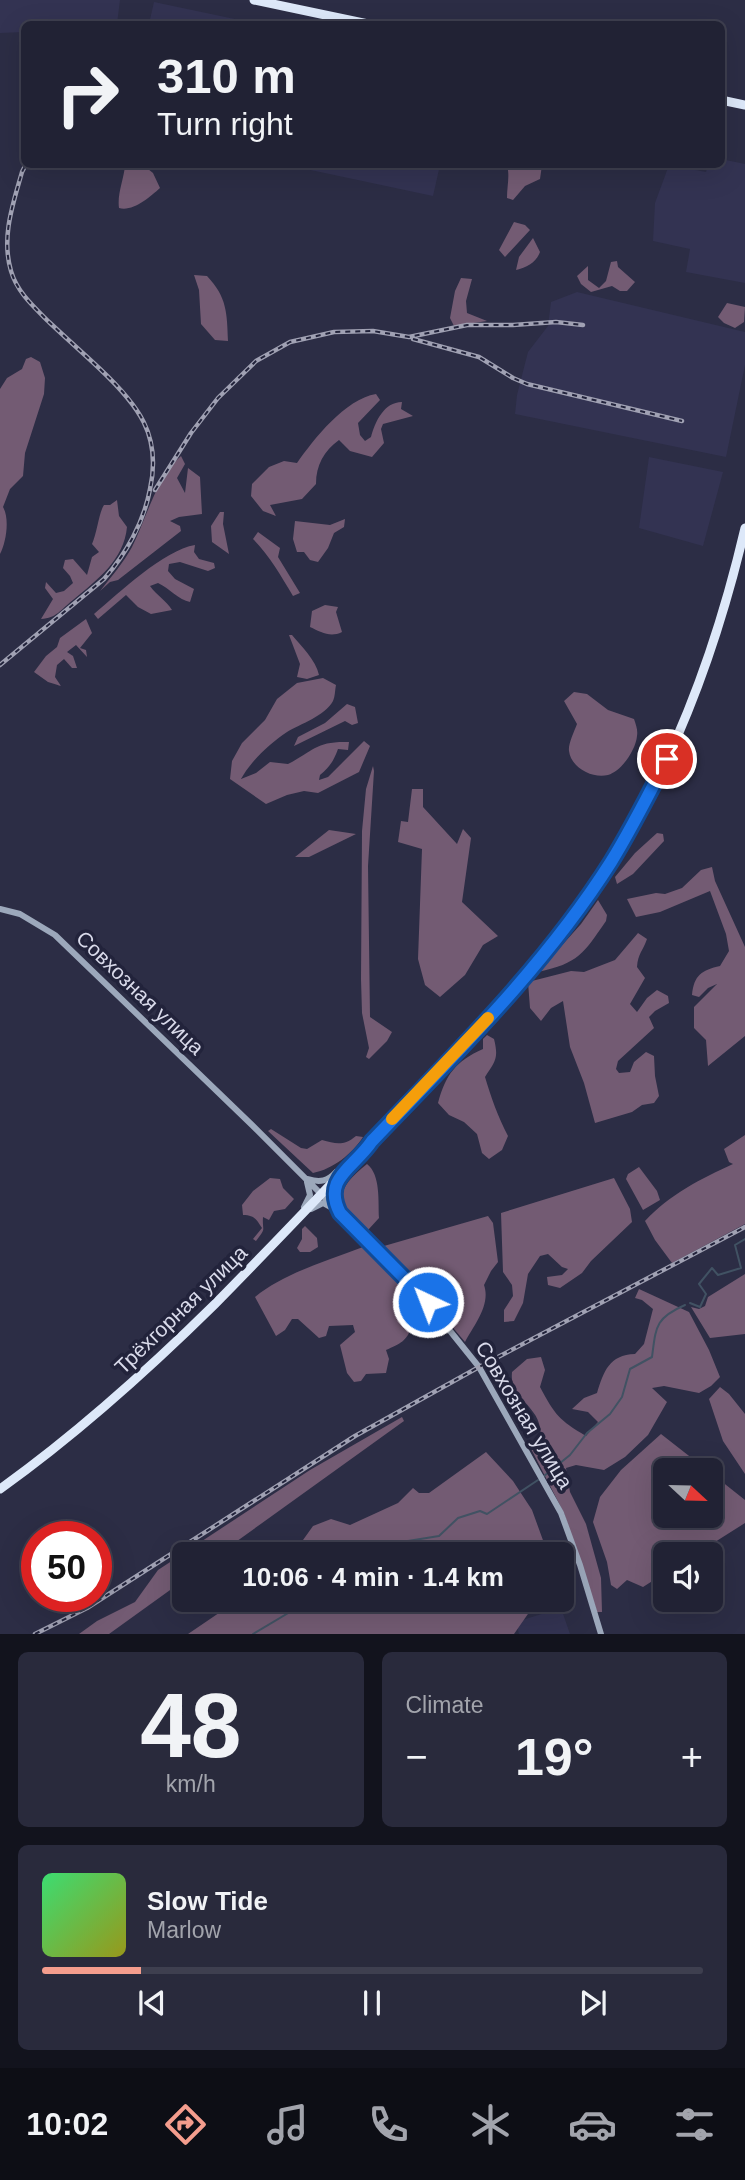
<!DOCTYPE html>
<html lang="en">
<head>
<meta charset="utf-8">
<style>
  :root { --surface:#212234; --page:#292a3c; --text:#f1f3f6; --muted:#a2a4ac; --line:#3e3f4f; --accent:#f49d8d }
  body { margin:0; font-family:Arial,sans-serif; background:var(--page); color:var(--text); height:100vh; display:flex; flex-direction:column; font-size:26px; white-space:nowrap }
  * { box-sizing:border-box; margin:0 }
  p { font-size:23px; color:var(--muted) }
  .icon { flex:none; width:38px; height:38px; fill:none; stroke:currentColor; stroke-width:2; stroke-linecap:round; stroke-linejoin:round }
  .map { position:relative; height:1634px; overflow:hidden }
  .details { display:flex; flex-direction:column; gap:18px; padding:18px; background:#12131d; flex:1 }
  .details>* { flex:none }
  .top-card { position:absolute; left:21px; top:21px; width:704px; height:147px; border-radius:10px; box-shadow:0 7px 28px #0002,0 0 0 2px var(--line); background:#212234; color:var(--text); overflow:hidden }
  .needle { width:46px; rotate:112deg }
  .fabs { position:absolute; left:653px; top:1458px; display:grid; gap:14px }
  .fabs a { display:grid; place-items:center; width:70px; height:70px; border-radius:10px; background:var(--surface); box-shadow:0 7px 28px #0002,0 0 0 2px var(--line); font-size:35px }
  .speed { position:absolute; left:21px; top:1521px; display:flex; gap:14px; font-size:35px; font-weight:700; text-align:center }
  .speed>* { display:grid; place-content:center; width:91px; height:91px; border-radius:50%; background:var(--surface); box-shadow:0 7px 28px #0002,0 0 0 2px var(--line); line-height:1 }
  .speed .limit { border:10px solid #d22; background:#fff; color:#111 }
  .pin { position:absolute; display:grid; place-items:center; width:60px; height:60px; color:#fff; margin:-30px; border:4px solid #fff; border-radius:50%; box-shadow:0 2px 7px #0007 }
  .me { position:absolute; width:77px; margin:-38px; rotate:317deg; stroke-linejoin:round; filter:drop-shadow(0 0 5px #0008) }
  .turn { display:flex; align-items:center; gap:24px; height:147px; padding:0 21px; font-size:32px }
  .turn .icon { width:91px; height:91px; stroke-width:2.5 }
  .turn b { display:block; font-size:49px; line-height:60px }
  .big { font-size:52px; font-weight:800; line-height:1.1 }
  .details .card { flex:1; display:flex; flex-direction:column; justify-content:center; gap:10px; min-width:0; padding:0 24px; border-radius:10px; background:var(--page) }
  .details .dial { align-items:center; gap:0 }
  .dial b { font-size:91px; line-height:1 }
  .song { display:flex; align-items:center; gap:21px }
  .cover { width:84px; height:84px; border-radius:10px; background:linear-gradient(135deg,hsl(140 70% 55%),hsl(60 70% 35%)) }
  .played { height:7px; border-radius:4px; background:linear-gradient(90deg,var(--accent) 15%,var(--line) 15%) }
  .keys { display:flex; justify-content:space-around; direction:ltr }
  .heat { display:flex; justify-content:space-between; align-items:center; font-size:38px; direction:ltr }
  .details .tiles { flex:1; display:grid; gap:18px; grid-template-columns:1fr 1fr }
  .card:last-child { grid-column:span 2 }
  .trip { position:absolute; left:172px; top:1542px; width:402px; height:70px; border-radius:10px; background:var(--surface); box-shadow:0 7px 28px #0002,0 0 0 2px var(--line); font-weight:800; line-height:70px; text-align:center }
  .menu { display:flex; height:112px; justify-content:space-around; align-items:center; background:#0d0e15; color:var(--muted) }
  .menu .icon { width:49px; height:49px }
  .menu .current { color:var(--accent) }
  .menu b { font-size:32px; color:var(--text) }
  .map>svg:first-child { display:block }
  .built { fill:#333352 }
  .forest { fill:#735b73 }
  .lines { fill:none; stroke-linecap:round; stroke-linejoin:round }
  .stream { stroke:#415263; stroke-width:2 }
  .secondary { stroke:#9ca8bb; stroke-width:6 }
  .highway { stroke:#dde8f9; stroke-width:9 }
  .rail-casing { stroke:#a0a1b3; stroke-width:4.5 }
  .rail { stroke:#22233b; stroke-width:2; stroke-dasharray:5; stroke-linecap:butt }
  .route-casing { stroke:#114b97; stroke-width:18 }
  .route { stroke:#1a73e8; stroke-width:12 }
  .slow { stroke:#f59e0b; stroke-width:12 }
  .labels { text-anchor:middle; stroke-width:7; stroke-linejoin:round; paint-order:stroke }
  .street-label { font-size:21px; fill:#d9daea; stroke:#22233b }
</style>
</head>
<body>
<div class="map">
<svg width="745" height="1634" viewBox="0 0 745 1634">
  <rect width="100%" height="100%" fill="#2c2d45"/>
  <!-- built -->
  <path class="built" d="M0 0H120L117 24H24V32L0 33Z
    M154 2 258 24H149Z
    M721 159 745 164V283L686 272 690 249 653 241 655 203 669 165 706 172 708 165 721 164Z
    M297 165 440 164V165L433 196 306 169Z
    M577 292 745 332V365L726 457 515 414 517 395 528 352 548 326 551 302Z
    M649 457 723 472 703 546 639 528Z
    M561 1608 570 1634H519L516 1622Z"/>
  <!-- forest -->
  <path class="forest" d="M125 165H143L153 173 160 188C150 197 133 212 119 208 117 194 124 179 125 165Z
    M507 165H542L540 179 525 186 513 200 507 198C507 186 510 176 507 165Z
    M514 222 525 225 530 230 505 257 499 250Z
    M533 238 540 252C536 263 527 267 516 270L519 257Z
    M617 261 618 267 635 282 627 291H620L612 286 591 292 581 284 577 276 588 266V280L599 288 606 281 611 262Z
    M194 275 207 276C227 297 227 313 228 341L215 340 201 324 199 290Z
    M461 278 472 279 466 301 467 313 487 321 454 326 450 318 455 291Z
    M727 303 745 307 744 322 735 328 724 323 718 317Z
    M31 357 40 362 45 378 44 394 25 453 23 476 10 489 3 507C10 519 6 543 0 554V389L7 378 22 369 26 359Z
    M376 394 380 400 358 423 360 435 365 441 371 437C375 422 384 402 402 402L401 409 413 416 383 424 381 429 384 443 372 457 350 451 339 440C324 451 316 465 316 484L302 499 270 505 276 516 263 511 251 496 252 484 269 467 284 461 297 463C314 439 345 399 376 394Z
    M181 456 185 464 177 478 185 493 188 468 200 477 202 514 179 517 170 521 180 526 181 531 118 580 110 582 100 591C111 577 124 562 132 547 146 519 157 476 181 456Z
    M117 500 119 516 127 527C124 560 97 580 73 600 60 610 57 618 41 619L53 599 45 588 46 582 56 593 64 591 73 583 70 576 63 568 65 560 73 559 87 575 92 557 99 552 92 544C97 533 99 512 104 505H110Z
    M220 512H224L223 524 229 554 212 542 211 526Z
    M345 519 344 527 334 533 328 548 318 562 310 560 304 552H297L293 539 295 521 330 525Z
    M258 532 280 548 278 557 300 593 293 596C281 576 269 555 253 539Z
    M195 545 194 552 199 559 214 563 215 568 208 571 180 562 169 564 168 571 175 579 194 589 190 602C179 600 169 588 158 583L150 586C157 596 166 600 172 610L151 614 138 607 126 595 98 619 94 614C119 593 164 550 195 545Z
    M325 605 338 607 336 612 342 632C330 638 321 632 310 627L312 611Z
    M86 619 92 633 80 648 86 650 87 657 76 645 67 652 73 656 77 668H72L64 659 57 665 55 677 61 686 48 682 34 672 46 656 57 647 60 638Z
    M289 635H292C301 646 316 660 319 675L307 679 297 677 300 664Z
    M323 678 336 685C335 690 335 697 333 701 325 716 300 724 287 732 269 744 251 761 241 779L256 773 270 762 288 764C315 750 316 741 349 742L348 750 338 749C334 760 330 767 320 775L319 780 328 777 364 741 370 746 359 772 318 793 304 791 287 795 266 804 230 779 232 761 242 743 265 720 277 699 297 683Z
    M574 692 587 694 608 710 634 719C636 725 638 730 637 736 636 749 622 771 608 775 593 779 571 768 569 751 568 744 574 732 577 724L564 701Z
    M347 704 355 707 358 723 352 725 345 721 294 746 298 737 325 723Z
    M373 766 374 771 368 866 370 1017 392 1032 387 1041 369 1059 366 1057 369 1048 362 1013 361 979 362 831 366 789Z
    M412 789H423V807L457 844 463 829 471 838 462 902 498 936 483 945 465 975 440 997 425 985 418 959 422 849 398 842 401 821 408 822Z
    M329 830 356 834 309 857H295Z
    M657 833 663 834 664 841 633 874 617 884 615 877 635 853Z
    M712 867 715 881 745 947V1036L708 1066 706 1040 694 1028V1007L717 984 708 988 699 997 692 995C694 975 702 970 720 966L729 951 726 934 710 891 660 912 636 917 627 899 656 893 665 894 682 888 701 870Z
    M598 900 607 915 606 921C583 954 579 963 538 972L581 924Z
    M638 933 647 939C643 951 638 953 637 967L645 978 630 1004 637 1012 647 998 657 990 668 996 669 1003 655 1011 649 1017 654 1028 618 1061 616 1069 619 1073 630 1072 634 1062 646 1052 654 1056 655 1076 659 1096 654 1103 642 1105 632 1112 595 1123 584 1083 570 1047 563 1001 551 1008 541 1021 530 1008 528 982 571 971 584 972 615 960Z
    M487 1035 494 1039C499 1059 495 1061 485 1077 491 1097 498 1117 508 1136L502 1150 489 1159 482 1153 477 1134 464 1122 449 1115 438 1103C446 1074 456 1061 483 1049V1039Z
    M271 1129 301 1148 307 1149 322 1140C336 1144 344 1146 356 1136L363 1137C352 1154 333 1169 313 1173L268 1131Z
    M745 1135V1224L672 1263 655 1240 645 1221C669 1195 702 1178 733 1164L729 1162 724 1149Z
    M367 1164C381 1175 378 1202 379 1218L368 1230C334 1204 334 1190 367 1164Z
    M639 1167 657 1191 660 1200 643 1210 626 1179 628 1174Z
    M270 1178 280 1179 283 1188 294 1199 285 1209 274 1211 269 1220 263 1217C262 1232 267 1227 256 1241L253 1239 262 1228C256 1219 254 1215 243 1215L242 1205 253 1191Z
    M614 1178 630 1209 632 1222 591 1261 582 1273 560 1288 548 1285 547 1277 562 1275 568 1269 562 1267 548 1254 540 1256 528 1274 523 1303 514 1321 504 1322V1310L513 1296 512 1285 503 1272 501 1213Z
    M488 1216 493 1223 498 1262 491 1271 484 1285C491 1305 474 1325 465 1342L384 1246Z
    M305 1226 317 1238 318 1247 310 1252H300L297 1248 302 1239V1229Z
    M363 1247 418 1299 437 1326 434 1332 425 1326H412C407 1341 400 1344 386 1350L389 1359 386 1373 366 1374 361 1381 354 1382 347 1373 340 1345 355 1332 353 1325 329 1326 326 1336 319 1338 298 1319H292L285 1330 276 1336 255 1297C286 1272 327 1261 363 1247Z
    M745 1274V1334L710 1338 691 1307 699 1309 705 1306 708 1297Z
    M639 1289 689 1312 709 1350 720 1377 711 1386 699 1393 664 1386 652 1388 667 1402 648 1435 625 1457 604 1470 576 1465 566 1468 570 1492 586 1524 601 1578 602 1612H597L564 1513 528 1443 541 1445C541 1433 541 1422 533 1412 523 1397 510 1394 512 1372L527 1359 541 1357 545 1370 540 1387C555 1415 559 1420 586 1436L598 1422 588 1412 572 1409 584 1398 597 1393C604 1371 609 1355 635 1354L644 1344 653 1309 642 1300 635 1298Z
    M720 1387 729 1394 745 1414V1474L723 1441 709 1399Z
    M402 1417 404 1421 219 1554H184V1580L109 1634H79L97 1621 135 1602 158 1570 310 1470Z
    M661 1434 707 1470H665V1516H710L711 1473 745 1500V1523L696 1554H665V1573L643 1587 627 1580 617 1589 611 1585 607 1562 593 1522 600 1497 621 1470Z
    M486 1452 513 1481 532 1510 548 1554H293L313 1526 331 1519 350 1525 398 1503 413 1488 419 1493H429Z
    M562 1589 568 1604 530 1611 514 1634H188L238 1600H562Z"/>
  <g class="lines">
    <!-- stream -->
    <path class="stream" d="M690 1303 700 1307 706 1294 699 1284 712 1268 718 1275 741 1268 735 1245 745 1239
      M544 1476 570 1455 587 1433 610 1414 622 1397 630 1369 652 1357C656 1327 655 1318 685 1305
      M327 1554V1551L383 1545 439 1536 458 1518 480 1511 487 1514 538 1480
      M253 1634 310 1600"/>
    <!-- secondary -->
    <path class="secondary" d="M0 909 20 914 55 935 252 1125 418 1291 479 1367 561 1513 580 1565 601 1634
      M308 1179C320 1183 328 1181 336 1172
      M337 1182 333 1193 337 1208
      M304 1207 310 1195 307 1182
      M311 1209 323 1203 332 1208"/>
    <!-- highway -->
    <path class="highway" d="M254 0 368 24
      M721 100 745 105
      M0 1489C77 1434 148 1370 215 1304 284 1234 352 1162 420 1090 504 1001 589 911 647 800 692 714 723 622 745 528"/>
    <!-- rail casing -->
    <g class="rail-casing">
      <path id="rail" d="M413 339 479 357 513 378 527 384 682 421
        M155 490 191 433 218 398 256 361 290 342 334 332 373 331 409 337 467 325H513L556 322 583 325
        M0 665 104 579C126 554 144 522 150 489 162 435 138 405 100 369 83 353 66 338 49 322 34 307 17 292 11 271 1 237 13 204 22 172L26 164
        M35 1634 87 1608 355 1436 479 1367 745 1227"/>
    </g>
    <!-- rail -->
    <use href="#rail" class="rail"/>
  </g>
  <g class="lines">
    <!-- route casing -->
    <g class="route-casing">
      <path id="route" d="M428 1302 340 1213C322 1178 354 1168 372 1141 456 1053 545 966 611 862 632 828 649 794 667 759"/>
    </g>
    <!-- route -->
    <use href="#route" class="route"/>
    <!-- slow -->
    <path class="slow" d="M392 1119 488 1018"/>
  </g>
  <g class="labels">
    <!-- street labels -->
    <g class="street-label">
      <text transform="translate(140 993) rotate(44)" y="7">Совхозная улица</text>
      <text transform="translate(181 1310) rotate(-44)" y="7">Трёхгорная улица</text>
      <text transform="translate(524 1415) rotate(59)" y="7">Совхозная улица</text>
    </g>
  </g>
</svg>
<div class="fabs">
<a><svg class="needle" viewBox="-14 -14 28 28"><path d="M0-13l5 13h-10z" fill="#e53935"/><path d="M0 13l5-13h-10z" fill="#a2a4ac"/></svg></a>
<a><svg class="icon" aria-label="sound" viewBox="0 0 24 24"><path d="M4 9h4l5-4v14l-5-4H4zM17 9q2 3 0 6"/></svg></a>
</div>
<div class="speed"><div class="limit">50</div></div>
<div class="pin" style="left:667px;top:759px;background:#d93025"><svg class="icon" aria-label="arrive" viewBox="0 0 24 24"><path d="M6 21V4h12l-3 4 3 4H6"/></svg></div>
<svg class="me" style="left:428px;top:1302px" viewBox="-20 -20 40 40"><circle r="17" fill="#1a73e8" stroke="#fff" stroke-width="3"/><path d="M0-11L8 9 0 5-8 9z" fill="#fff"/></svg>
<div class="trip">10:06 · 4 min · 1.4 km</div>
<div class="top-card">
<div class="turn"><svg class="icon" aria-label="right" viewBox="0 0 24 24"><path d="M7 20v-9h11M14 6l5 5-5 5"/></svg><div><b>310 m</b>Turn right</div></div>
</div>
</div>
<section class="details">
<div class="tiles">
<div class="card dial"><b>48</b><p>km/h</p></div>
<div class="card"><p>Climate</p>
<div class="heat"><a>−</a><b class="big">19°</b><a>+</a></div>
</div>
<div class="card">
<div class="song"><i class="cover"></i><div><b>Slow Tide</b><p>Marlow</p></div></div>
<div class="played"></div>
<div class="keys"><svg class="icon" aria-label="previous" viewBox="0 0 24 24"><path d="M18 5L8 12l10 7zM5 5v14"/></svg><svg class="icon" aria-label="pause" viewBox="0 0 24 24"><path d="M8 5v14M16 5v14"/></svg><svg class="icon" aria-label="next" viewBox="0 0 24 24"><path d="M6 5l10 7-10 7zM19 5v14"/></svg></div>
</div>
</div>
</section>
<nav class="menu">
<b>10:02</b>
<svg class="icon current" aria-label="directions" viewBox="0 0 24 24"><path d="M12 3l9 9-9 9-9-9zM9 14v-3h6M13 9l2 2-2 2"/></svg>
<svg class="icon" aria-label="music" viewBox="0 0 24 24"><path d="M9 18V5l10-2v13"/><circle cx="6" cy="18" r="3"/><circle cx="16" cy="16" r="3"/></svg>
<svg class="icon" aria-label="phone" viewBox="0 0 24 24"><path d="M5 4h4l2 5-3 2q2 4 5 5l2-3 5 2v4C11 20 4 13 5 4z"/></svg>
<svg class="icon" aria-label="climate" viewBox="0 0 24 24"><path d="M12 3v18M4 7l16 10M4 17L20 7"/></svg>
<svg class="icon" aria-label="car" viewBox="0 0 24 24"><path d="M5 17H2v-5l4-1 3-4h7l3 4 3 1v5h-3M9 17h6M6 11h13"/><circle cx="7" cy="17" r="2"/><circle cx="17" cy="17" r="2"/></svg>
<svg class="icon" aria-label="filters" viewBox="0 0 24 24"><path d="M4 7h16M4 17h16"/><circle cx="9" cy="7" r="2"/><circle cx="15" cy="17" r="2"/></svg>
</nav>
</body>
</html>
